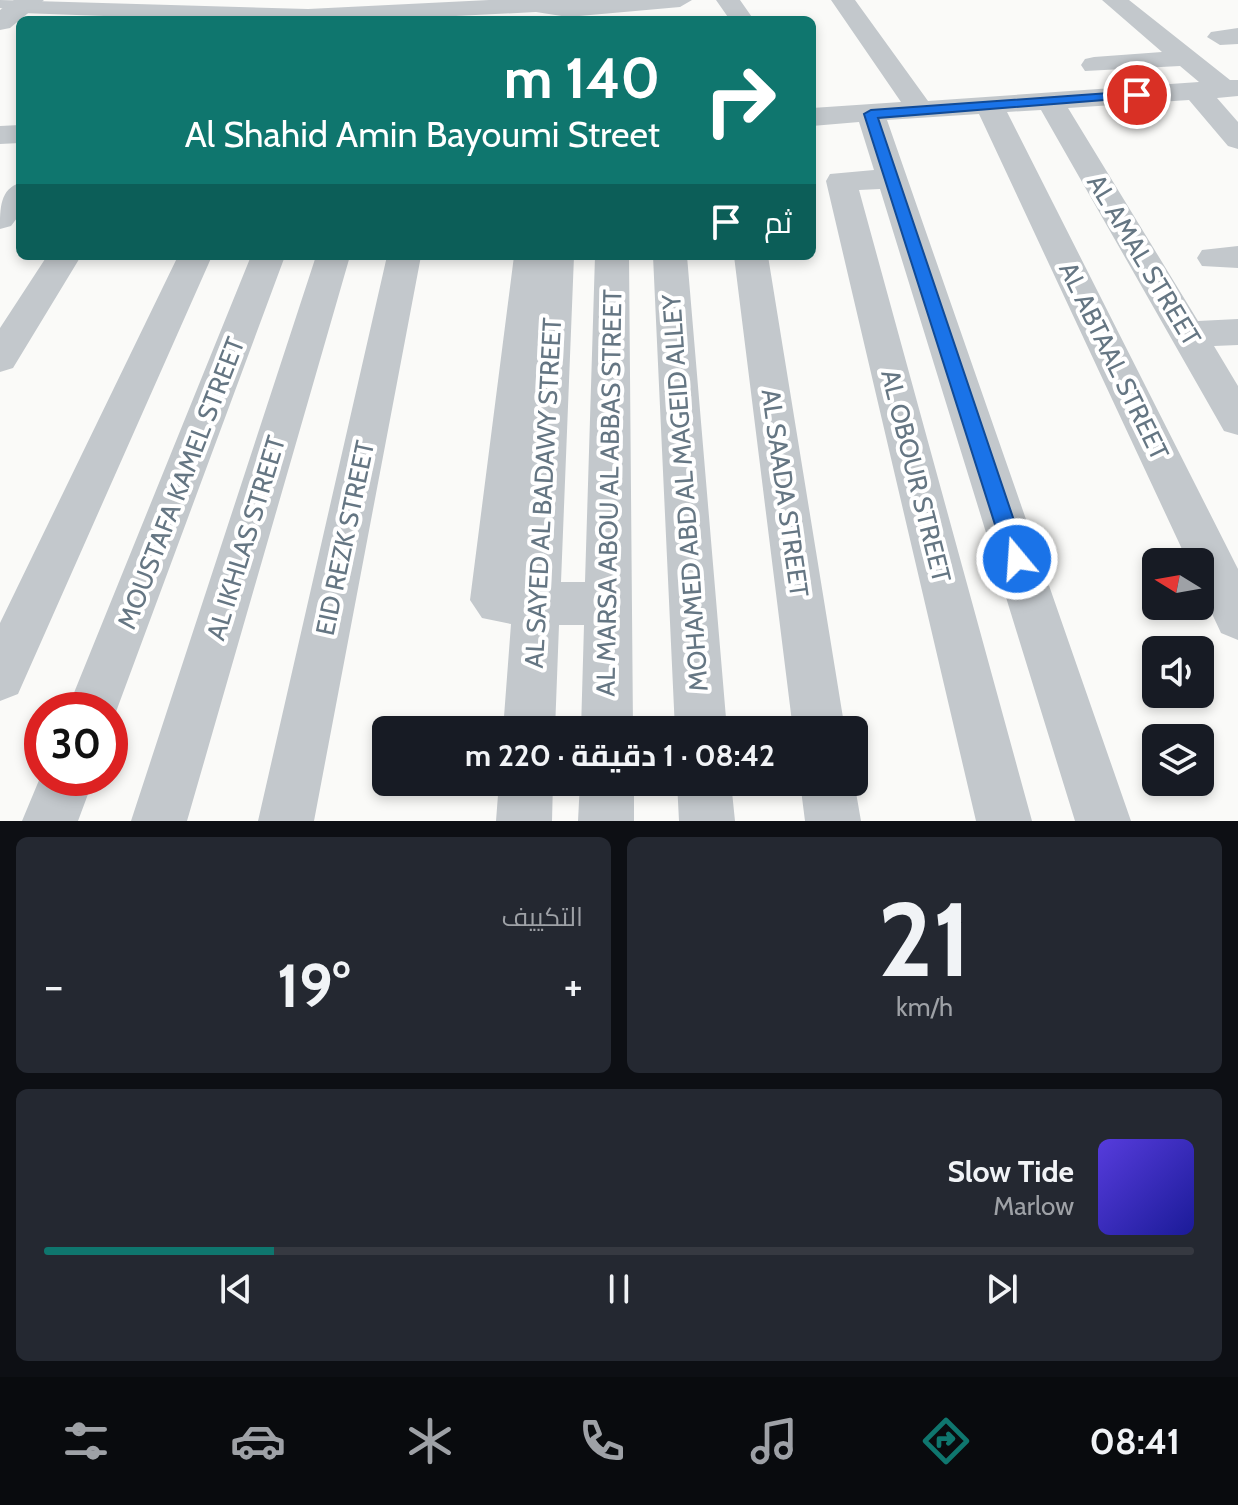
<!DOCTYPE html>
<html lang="ar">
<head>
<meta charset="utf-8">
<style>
  :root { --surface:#171b24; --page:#242831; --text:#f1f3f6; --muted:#9ea1a6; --line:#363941; --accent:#0f766e }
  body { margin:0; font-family:Cabin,Cairo,sans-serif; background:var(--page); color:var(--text); direction:rtl; height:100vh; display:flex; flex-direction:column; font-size:30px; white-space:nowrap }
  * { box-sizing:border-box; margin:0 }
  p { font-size:26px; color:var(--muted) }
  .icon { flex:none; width:44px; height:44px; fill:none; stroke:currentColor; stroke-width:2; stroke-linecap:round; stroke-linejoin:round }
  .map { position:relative; height:821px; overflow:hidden; direction:ltr }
  .side { display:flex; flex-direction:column; gap:16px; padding:16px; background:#0d0f14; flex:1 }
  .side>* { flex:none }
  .top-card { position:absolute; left:16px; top:16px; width:800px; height:244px; border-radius:12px; box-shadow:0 4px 12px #0003; direction:rtl; background:#0f766e; color:#fff; overflow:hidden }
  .needle { width:52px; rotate:281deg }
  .tools { position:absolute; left:1142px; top:548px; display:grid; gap:16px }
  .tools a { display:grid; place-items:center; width:72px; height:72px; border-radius:12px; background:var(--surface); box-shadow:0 4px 12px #0003; font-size:40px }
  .speed { position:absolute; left:24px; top:692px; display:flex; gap:16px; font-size:40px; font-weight:700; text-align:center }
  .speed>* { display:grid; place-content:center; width:104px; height:104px; border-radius:50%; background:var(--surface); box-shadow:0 4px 12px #0003; line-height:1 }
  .speed .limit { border:12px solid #d22; background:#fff; color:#111 }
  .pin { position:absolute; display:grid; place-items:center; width:68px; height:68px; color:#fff; margin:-34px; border:4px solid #fff; border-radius:50%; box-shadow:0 2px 8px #0007 }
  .me { position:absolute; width:88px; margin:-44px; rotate:342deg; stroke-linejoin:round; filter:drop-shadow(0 0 6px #0008) }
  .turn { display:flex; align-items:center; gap:28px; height:168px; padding:0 24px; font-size:36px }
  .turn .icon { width:104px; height:104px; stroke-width:2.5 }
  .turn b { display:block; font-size:56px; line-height:68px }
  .then { display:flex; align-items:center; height:76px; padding:0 24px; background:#0003; gap:16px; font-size:30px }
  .big { font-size:60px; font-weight:700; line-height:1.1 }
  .side .tile { flex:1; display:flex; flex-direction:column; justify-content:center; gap:12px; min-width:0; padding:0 28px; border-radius:12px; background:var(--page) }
  .side .dial { align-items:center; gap:0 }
  .dial b { font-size:104px; line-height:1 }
  .song { display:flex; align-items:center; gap:24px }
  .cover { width:96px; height:96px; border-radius:12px; background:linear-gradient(135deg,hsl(250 70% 55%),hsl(240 70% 35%)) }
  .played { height:8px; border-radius:4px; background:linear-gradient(90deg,var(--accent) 20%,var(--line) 20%) }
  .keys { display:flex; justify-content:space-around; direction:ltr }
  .heat { display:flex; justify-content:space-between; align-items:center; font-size:44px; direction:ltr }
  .side .tiles { flex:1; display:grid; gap:16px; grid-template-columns:1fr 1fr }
  .tile:last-child { grid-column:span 2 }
  .trip { position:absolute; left:372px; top:716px; width:496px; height:80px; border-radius:12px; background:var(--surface); box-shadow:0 4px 12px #0003; font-weight:700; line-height:80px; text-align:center; direction:rtl }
  .dock { display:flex; height:128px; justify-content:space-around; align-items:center; background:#090b0e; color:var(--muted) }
  .dock .icon { width:56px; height:56px }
  .dock .active { color:var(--accent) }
  .dock b { font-size:36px; color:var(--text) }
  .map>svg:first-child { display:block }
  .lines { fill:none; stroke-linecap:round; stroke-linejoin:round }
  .minor { fill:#c3c8cc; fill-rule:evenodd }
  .tertiary { fill:#c3c8cc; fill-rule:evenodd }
  .route { fill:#1a73e8; stroke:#114b97; stroke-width:2 }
  .labels { text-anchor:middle; stroke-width:8; stroke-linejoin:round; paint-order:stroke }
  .street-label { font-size:26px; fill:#657683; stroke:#fff }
</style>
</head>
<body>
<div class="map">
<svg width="1238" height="821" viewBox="0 0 1238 821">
  <rect width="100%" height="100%" fill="#fafaf8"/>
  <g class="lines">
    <!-- minor -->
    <path class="minor" d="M0 0 308 9 489 0H692L680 7 568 17 536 12 377 20H213L22 13 0 8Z
      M716 0H740L754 20H730Z
      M831 0H855L928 101 1199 82 1180 66 1085 71 1081 65 1085 59 1094 57 1162 52 1102 0H1129L1230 80H1238V96L1217 98 1238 122V149L1228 146 1189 100 1068 108 1198 321 1238 319V345L1214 346 1238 386V435L1224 431 1041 110 1007 112 1238 569V640L1221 633 1200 588V562H1188L979 114 887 120 1131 821H1075L880 189 859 190 1032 821H976L826 181 830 174 874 170 859 122 812 126V108L901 102Z
      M1238 28V44L1220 45 1207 37 1211 32Z
      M20 125V143L0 144V126Z
      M20 183V214L11 226 0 229C0 208 0 189 20 183Z
      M1238 246V268L1202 266 1197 258 1202 250Z
      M47 256H81L13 368 0 372V328Z
      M178 256H212L18 694 0 701V623Z
      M251 256H285L110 728V710H67Z
      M316 256H350L187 821H131Z
      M387 256H421L314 821H258Z
      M514 256H574L561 582H585L595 256H629L633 730H581L584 625H559L555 730H503L511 624 482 618 470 600Z
      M653 256H687L727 730H675Z
      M734 256H768L845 730H793Z
      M42 773V778H94L78 821H22Z
      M499 782H553L552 821H496Z
      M580 782H634V821H578Z
      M677 782H731L735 821H679Z
      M800 782 854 781 861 821H805Z"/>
    <!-- tertiary -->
    <path class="tertiary" d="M14 0H44L10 28 0 30V10Z"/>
  </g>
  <!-- route -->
  <path class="route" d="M1137 91 1144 95 1142 97 878 118 1027 559 1024 565H1009L1006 559 864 114 871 110Z"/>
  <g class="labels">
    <!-- street labels -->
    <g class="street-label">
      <text transform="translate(1144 260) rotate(59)" y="9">AL AMAL STREET</text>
      <text transform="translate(1114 361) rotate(64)" y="9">AL ABTAAL STREET</text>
      <text transform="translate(916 476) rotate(76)" y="9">AL OBOUR STREET</text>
      <text transform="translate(181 483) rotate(-69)" y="9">MOUSTAFA KAMEL STREET</text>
      <text transform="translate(543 493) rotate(-87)" y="9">AL SAYED AL BADAWY STREET</text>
      <text transform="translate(609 493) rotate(-89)" y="9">AL MARSA ABOU AL ABBAS STREET</text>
      <text transform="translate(685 493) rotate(-94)" y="9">MOHAMED ABD AL MAGEID ALLEY</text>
      <text transform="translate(785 493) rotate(82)" y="9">AL SAADA STREET</text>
      <text transform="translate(246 538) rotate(-73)" y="9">AL IKHLAS STREET</text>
      <text transform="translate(345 538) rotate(-78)" y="9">EID REZK STREET</text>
    </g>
  </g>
</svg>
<div class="tools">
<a><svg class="needle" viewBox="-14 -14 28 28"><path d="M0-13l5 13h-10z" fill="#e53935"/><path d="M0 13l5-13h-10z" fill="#9ea1a6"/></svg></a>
<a><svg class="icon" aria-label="sound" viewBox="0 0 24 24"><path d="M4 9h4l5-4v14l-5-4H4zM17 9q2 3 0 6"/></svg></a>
<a><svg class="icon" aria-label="layers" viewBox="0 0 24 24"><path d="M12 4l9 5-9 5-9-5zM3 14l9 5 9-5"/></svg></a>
</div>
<div class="speed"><div class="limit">30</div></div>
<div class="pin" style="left:1137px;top:95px;background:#d93025"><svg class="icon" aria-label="arrive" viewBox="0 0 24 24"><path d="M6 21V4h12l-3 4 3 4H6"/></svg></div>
<svg class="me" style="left:1017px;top:559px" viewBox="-20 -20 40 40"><circle r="17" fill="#1a73e8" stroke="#fff" stroke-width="3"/><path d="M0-11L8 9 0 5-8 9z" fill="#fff"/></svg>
<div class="trip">08:42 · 1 دقيقة · 220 m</div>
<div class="top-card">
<div class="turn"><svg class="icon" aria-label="right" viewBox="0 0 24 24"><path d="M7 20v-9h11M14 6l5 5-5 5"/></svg><div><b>140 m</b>Al Shahid Amin Bayoumi Street</div></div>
<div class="then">ثم<svg class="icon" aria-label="arrive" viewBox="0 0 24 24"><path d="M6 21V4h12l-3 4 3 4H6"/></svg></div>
</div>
</div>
<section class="side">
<div class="tiles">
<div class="tile dial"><b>21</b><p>km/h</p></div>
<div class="tile"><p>التكييف</p>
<div class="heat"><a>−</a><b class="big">19°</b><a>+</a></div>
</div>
<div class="tile">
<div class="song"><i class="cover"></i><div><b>Slow Tide</b><p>Marlow</p></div></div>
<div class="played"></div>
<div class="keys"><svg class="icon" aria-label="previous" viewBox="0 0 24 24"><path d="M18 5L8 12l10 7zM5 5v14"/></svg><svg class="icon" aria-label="pause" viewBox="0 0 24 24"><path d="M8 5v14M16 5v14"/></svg><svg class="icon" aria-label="next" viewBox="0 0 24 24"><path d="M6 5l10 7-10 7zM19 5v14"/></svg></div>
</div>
</div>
</section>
<nav class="dock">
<b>08:41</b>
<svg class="icon active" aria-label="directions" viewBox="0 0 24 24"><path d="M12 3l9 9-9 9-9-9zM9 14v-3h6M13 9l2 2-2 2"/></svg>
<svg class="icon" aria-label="music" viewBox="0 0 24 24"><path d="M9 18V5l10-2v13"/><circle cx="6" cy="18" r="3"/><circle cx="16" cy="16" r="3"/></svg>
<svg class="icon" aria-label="phone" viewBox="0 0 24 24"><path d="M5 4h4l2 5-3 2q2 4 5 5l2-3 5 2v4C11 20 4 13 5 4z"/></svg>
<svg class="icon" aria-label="climate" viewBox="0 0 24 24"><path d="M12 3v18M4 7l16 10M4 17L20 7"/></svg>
<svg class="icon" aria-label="car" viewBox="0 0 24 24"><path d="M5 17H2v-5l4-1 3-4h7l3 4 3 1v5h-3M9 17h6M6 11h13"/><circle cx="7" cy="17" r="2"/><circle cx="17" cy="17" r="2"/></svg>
<svg class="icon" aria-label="filters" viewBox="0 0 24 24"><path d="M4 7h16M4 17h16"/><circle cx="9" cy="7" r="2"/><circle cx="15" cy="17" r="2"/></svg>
</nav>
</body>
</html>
